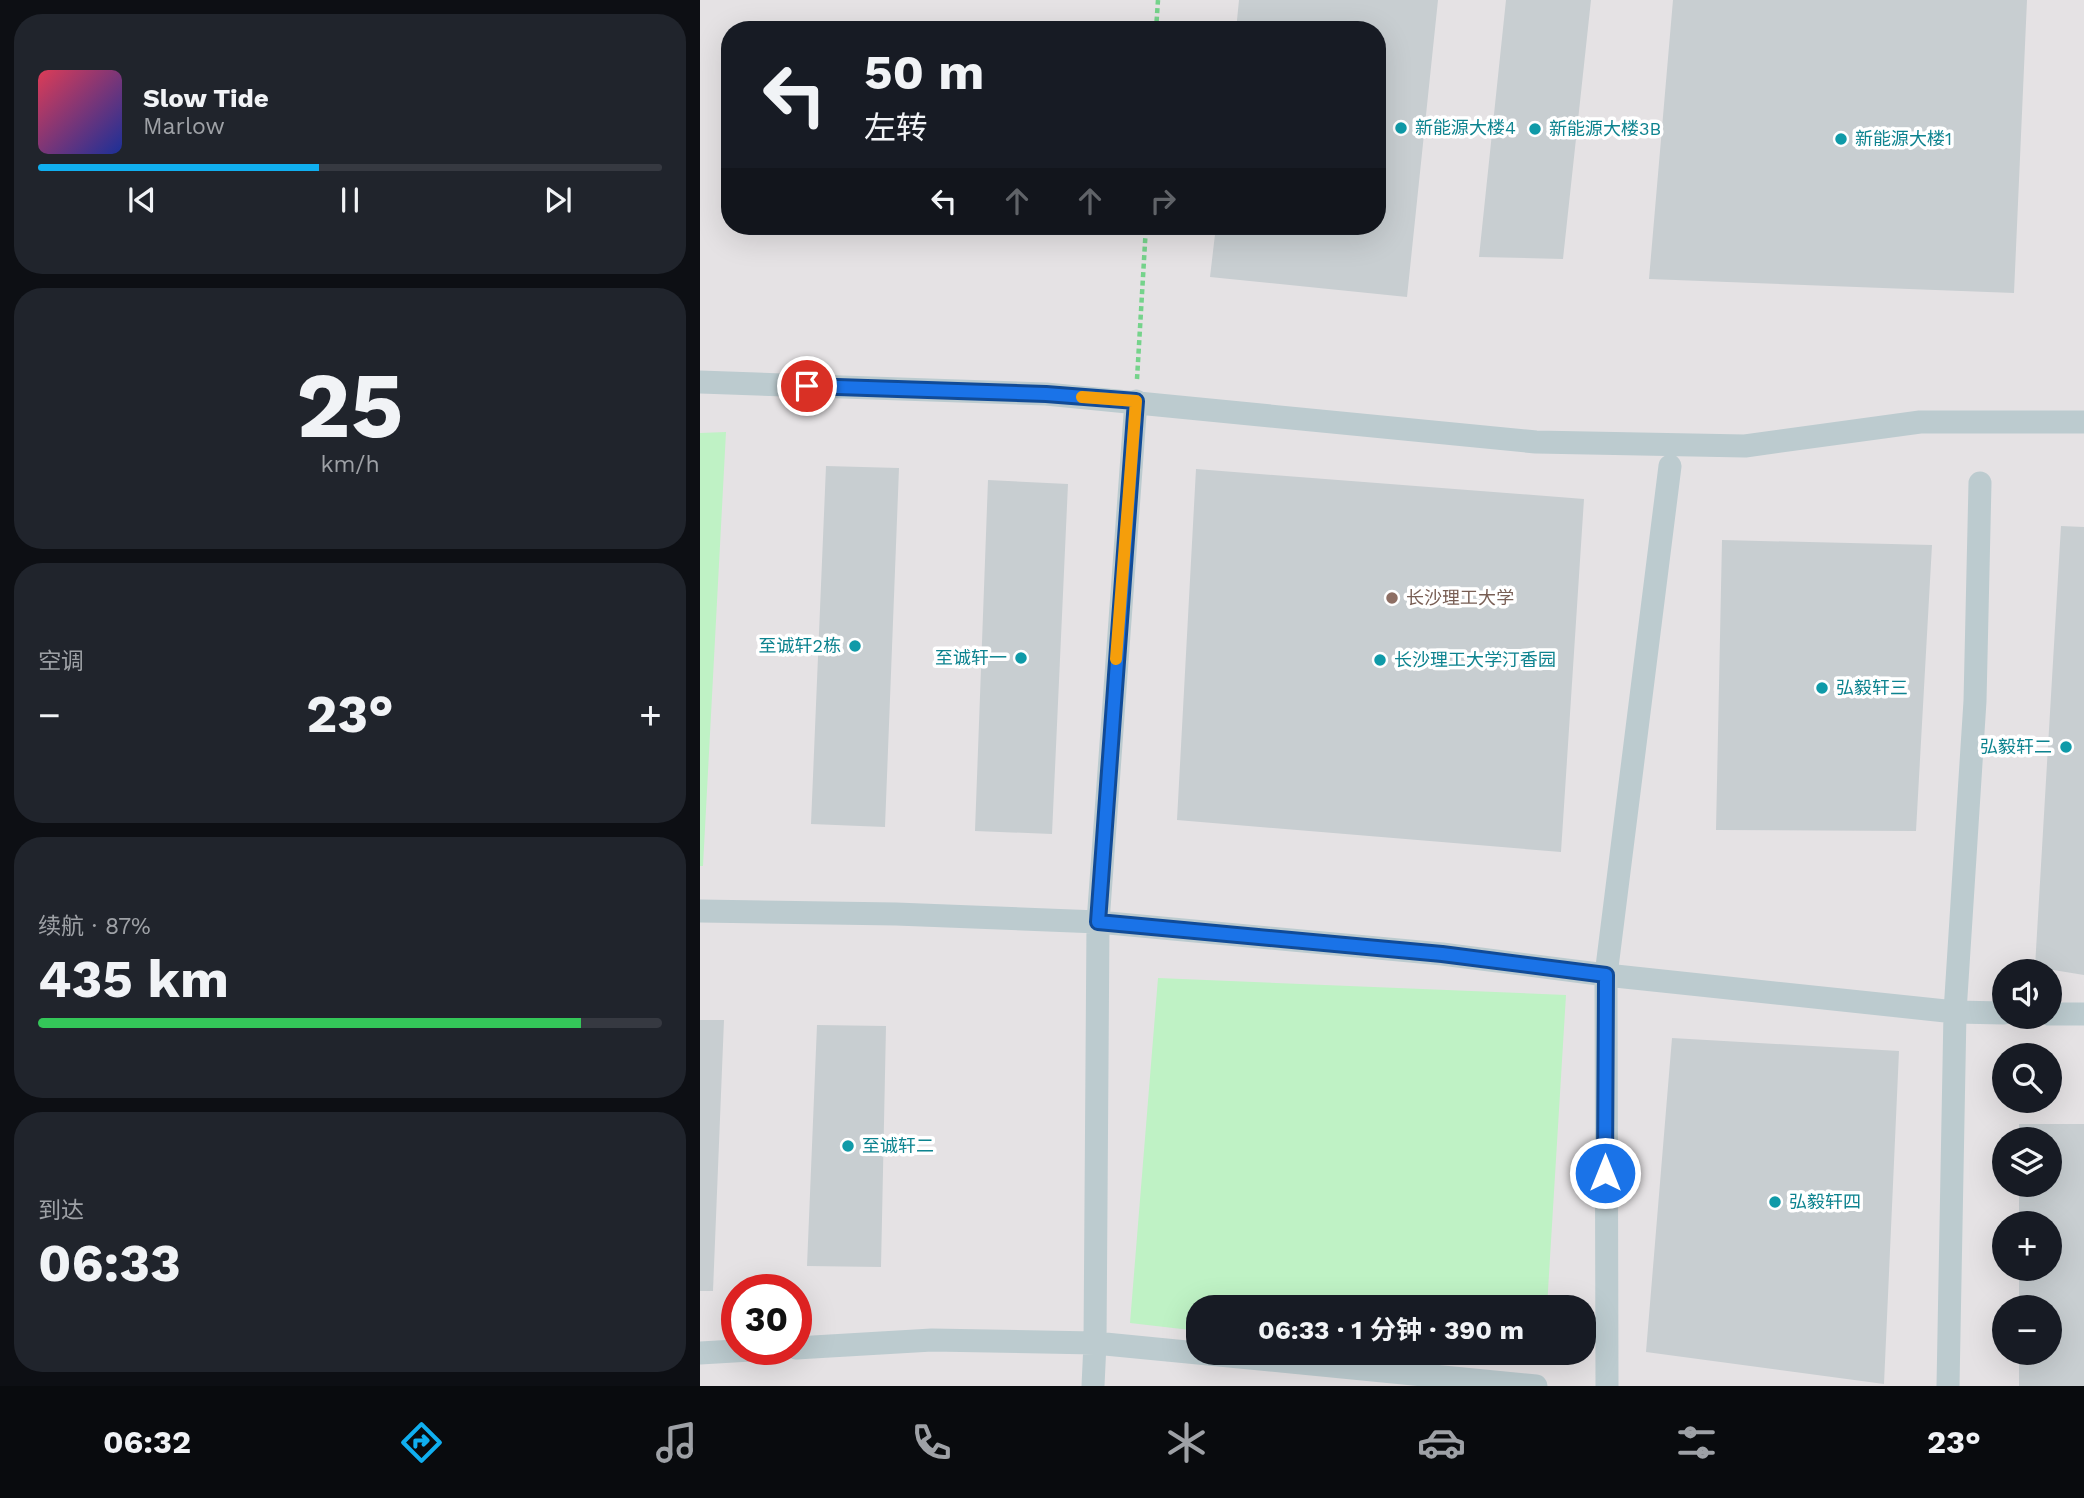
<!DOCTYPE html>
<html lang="zh">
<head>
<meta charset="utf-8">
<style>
  :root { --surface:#171b24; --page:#20242c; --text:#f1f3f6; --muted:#9ea1a6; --line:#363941; --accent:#10aff0 }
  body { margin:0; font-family:"Work Sans","Noto Sans SC",sans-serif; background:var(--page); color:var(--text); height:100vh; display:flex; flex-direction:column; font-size:26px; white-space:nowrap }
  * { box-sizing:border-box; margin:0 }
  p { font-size:23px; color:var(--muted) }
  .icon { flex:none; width:38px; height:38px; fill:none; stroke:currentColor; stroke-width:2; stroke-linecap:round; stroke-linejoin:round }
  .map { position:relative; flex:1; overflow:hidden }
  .details { display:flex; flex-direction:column; gap:14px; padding:14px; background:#0d0f14; width:700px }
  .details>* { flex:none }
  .top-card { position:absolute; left:21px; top:21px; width:665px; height:214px; border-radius:28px; box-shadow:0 7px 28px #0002; background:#171b24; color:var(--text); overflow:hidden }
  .fabs { position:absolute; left:1292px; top:959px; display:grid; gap:14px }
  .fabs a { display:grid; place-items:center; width:70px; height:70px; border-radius:50%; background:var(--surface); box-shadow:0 7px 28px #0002; font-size:35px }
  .speed { position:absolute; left:21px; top:1274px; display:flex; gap:14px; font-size:35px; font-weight:700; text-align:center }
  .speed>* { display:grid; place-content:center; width:91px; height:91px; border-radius:50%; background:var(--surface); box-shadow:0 7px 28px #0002; line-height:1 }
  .speed .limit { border:10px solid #d22; background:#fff; color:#111 }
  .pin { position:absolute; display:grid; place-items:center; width:60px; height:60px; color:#fff; margin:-30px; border:4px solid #fff; border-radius:50%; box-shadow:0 2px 7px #0007 }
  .me { position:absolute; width:77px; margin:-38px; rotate:0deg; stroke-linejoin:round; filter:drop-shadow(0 0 5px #0008) }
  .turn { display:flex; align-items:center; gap:24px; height:147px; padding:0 28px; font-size:32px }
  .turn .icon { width:91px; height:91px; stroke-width:2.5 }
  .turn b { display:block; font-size:49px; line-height:60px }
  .lanes { display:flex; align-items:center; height:66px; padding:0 28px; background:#0003; justify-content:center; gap:35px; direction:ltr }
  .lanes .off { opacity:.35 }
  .big { font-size:52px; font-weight:700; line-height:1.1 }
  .details .widget { flex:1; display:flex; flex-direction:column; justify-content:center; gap:10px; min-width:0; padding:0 24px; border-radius:28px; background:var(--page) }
  .details .dial { align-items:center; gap:0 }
  .dial b { font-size:91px; line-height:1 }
  .song { display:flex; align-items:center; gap:21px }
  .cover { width:84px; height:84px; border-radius:10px; background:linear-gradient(135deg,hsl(350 70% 55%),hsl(230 70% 35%)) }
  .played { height:7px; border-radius:4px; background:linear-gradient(90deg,var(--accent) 45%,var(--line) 45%) }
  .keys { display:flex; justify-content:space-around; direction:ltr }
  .heat { display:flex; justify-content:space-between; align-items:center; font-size:38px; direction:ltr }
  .charge { height:10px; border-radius:5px; background:linear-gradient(90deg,#34c759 87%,var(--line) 0) }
  .trip { position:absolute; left:486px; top:1295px; width:410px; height:70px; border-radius:28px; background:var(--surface); box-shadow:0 7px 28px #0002; font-weight:700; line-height:70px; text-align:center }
  .tabs { display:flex; height:112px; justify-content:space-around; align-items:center; background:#090b0e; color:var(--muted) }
  .tabs .icon { width:49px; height:49px }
  .tabs .active { color:var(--accent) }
  .tabs b { font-size:32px; color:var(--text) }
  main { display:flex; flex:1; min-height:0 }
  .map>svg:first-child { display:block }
  .education { fill:#e5e2e4; fill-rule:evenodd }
  .green { fill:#bff2c5 }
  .building { fill:#c8ced1 }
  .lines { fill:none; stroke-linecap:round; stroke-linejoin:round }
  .path { stroke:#75d38b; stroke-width:4.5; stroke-dasharray:5 3.5; stroke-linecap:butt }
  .street { stroke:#bccbcf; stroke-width:23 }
  .route-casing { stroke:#114b97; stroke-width:18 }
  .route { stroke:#1a73e8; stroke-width:12 }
  .slow { stroke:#f59e0b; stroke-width:12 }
  .culture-dot { fill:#0f9aa8; stroke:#fff; stroke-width:2.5 }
  .education-dot { fill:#8d6e63; stroke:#fff; stroke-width:2.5 }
  .labels { text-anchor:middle; stroke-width:7; stroke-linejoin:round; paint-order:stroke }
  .culture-label { font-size:18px; fill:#0d838f; stroke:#fff; text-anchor:start }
  .education-label { font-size:18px; fill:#785e54; stroke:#fff; text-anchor:start }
</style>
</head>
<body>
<main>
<section class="details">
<div class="widget">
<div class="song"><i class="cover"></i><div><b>Slow Tide</b><p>Marlow</p></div></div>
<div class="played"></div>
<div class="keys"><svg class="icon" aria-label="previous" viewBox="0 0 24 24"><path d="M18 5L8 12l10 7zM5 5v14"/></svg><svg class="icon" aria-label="pause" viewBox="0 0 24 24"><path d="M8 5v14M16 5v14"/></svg><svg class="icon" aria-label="next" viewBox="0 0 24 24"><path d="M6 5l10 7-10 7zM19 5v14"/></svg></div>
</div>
<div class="widget dial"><b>25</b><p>km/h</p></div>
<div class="widget"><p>空调</p>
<div class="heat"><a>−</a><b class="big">23°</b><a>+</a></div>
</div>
<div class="widget"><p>续航 · 87%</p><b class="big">435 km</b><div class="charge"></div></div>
<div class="widget"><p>到达</p><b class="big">06:33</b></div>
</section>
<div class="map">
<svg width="1384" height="1386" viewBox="0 0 1384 1386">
  <rect width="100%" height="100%" fill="#f4f2f2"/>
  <!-- education -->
  <path class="education" d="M0 0H1384V1386H0ZM30 30H677V226H30ZM1304 971H1349V1017H1304ZM1304 1055H1349V1101H1304ZM1304 1139H1349V1185H1304ZM1304 1223H1349V1269H1304ZM37 1290H96V1349H37ZM499 1307H884V1353H499ZM1304 1307H1349V1353H1304Z"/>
  <!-- green -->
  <path class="green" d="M26 432 3 866H0V433Z
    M458 978 866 995 847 1307H499V1331L430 1323Z"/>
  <!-- building -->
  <path class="building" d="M539 0H738L707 297 510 277 516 226H677V30H536Z
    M806 0H891L863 259 779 257Z
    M973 0H1327L1314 293 949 279Z
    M126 466 199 468 185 827 111 824Z
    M496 469 884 499 861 852 477 820Z
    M288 480 368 484 352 834 275 831Z
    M1361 526 1384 527V975L1335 967Z
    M1022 540 1232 545 1216 831 1016 830Z
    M0 1020H24L13 1291H0Z
    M117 1025 186 1026 181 1267 107 1266Z
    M972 1038 1199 1051 1184 1384 946 1352Z
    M1319 1124H1384V1386H1319V1353H1349V1307H1319V1269H1349V1223H1319V1185H1349V1139H1319Z"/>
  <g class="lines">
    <!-- path -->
    <path class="path" d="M456 30 458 0
      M437 379 446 226"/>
    <!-- street -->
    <path class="street" d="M0 382 346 394 836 442 1045 446 1220 422H1384
      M0 911 196 914 398 922 742 954 906 975 1255 1012 1304 1013
      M1349 1014H1384
      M96 1348 232 1340 395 1343 836 1386
      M0 1353 67 1349
      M393 1386 395 1343 398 922 436 401
      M907 1386 906 975 970 466
      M1248 1386 1255 1012 1275 701 1280 483"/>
  </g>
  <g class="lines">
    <!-- route casing -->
    <g class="route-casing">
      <path id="route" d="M107 386 346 394 436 401 398 922 742 954 906 975 905 1173"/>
    </g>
    <!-- route -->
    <use href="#route" class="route"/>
    <!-- slow -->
    <path class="slow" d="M382 397 436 401 416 659"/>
  </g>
  <!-- markers -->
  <g class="culture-dot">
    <circle cx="701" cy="128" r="7"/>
    <circle cx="835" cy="129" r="7"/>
    <circle cx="1141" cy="139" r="7"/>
    <circle cx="155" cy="646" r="7"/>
    <circle cx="321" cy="658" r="7"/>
    <circle cx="680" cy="660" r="7"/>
    <circle cx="1122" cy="688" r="7"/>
    <circle cx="1366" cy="747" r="7"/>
    <circle cx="148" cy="1146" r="7"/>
    <circle cx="1075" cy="1202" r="7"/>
  </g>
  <circle class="education-dot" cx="692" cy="598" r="7"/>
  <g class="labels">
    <!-- culture labels -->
    <g class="culture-label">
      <text x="715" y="134">新能源大楼4</text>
      <text x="849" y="135">新能源大楼3B</text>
      <text x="1155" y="145">新能源大楼1</text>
      <text x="141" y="652" text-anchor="end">至诚轩2栋</text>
      <text x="307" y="664" text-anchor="end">至诚轩一</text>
      <text x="694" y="666">长沙理工大学汀香园</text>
      <text x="1136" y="694">弘毅轩三</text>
      <text x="1352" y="753" text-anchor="end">弘毅轩二</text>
      <text x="162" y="1152">至诚轩二</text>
      <text x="1089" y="1208">弘毅轩四</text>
    </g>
    <!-- education labels -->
    <g class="education-label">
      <text x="706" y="604">长沙理工大学</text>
    </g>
  </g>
</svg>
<div class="fabs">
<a><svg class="icon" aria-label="sound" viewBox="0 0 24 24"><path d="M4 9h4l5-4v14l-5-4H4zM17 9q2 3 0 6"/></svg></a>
<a><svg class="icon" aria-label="search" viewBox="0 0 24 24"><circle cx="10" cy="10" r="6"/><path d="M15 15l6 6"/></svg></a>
<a><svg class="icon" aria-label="layers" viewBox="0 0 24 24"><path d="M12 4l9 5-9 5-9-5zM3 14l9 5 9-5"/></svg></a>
<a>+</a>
<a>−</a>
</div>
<div class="speed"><div class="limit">30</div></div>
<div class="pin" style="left:107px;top:386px;background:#d93025"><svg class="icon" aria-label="arrive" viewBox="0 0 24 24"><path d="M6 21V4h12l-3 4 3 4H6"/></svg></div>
<svg class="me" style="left:905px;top:1173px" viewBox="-20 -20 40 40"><circle r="17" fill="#1a73e8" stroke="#fff" stroke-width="3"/><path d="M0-11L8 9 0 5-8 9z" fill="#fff"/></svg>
<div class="trip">06:33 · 1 分钟 · 390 m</div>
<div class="top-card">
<div class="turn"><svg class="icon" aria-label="left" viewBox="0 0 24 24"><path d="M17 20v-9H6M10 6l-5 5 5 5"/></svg><div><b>50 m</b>左转</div></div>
<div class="lanes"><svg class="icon" aria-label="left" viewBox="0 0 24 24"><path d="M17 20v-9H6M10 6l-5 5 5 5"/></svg><svg class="icon off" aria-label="ahead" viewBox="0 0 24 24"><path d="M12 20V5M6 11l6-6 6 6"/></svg><svg class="icon off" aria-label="ahead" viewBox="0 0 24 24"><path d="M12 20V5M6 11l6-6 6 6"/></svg><svg class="icon off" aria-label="right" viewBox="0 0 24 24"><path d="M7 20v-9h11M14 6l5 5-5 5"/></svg></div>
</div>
</div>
</main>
<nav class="tabs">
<b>06:32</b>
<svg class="icon active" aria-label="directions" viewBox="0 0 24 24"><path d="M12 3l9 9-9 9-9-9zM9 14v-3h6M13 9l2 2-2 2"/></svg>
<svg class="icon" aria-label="music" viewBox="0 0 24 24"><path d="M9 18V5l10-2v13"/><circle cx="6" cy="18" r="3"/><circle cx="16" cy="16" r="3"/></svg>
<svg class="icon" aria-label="phone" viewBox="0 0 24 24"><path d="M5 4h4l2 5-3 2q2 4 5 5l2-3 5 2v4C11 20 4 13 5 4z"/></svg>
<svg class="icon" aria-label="climate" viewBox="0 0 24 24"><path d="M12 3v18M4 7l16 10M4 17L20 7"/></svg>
<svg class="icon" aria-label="car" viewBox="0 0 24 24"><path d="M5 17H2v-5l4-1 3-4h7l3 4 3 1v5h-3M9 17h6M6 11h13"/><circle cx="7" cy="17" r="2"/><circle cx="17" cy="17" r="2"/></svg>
<svg class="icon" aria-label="filters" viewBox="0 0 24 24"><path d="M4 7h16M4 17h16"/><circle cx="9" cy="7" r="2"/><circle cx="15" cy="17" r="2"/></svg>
<b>23°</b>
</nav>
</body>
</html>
